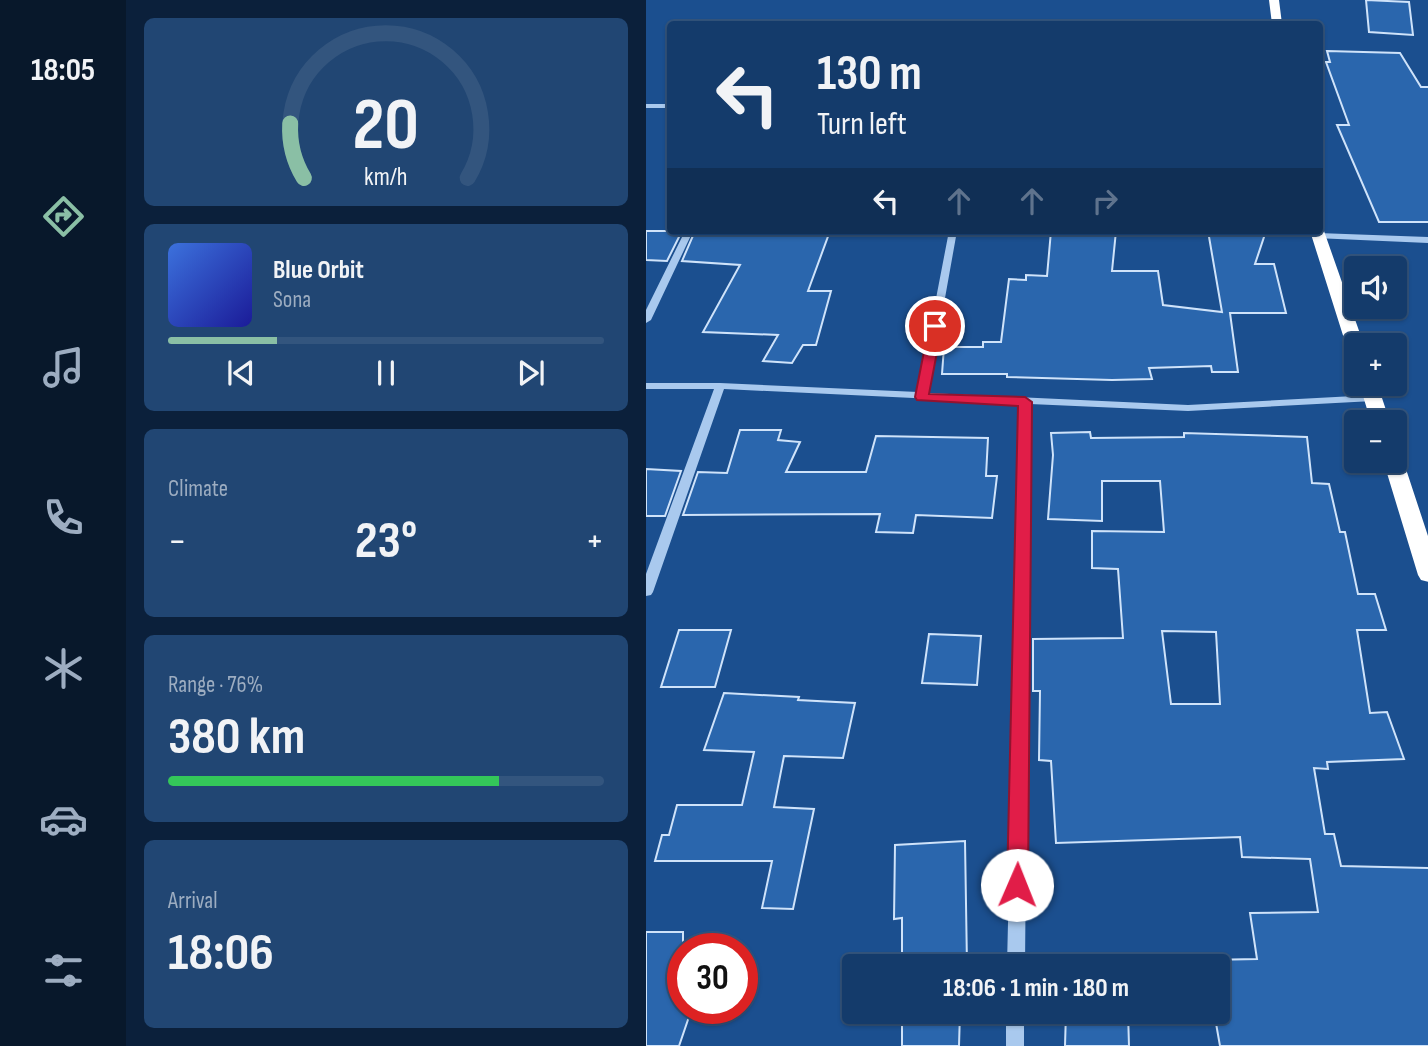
<!DOCTYPE html>
<html lang="en">
<head>
<meta charset="utf-8">
<style>
  :root { --surface:#143b6b; --page:#214673; --text:#f1f3f6; --muted:#9dadc1; --line:#33557e; --accent:#8abfa5 }
  body { margin:0; font-family:"Sofia Sans Condensed",sans-serif; background:var(--page); color:var(--text); height:100vh; display:flex; flex-direction:column; font-size:26px; white-space:nowrap }
  * { box-sizing:border-box; margin:0 }
  p { font-size:23px; color:var(--muted) }
  .icon { flex:none; width:38px; height:38px; fill:none; stroke:currentColor; stroke-width:2; stroke-linecap:round; stroke-linejoin:round }
  .map { position:relative; flex:1; overflow:hidden }
  .sheet { display:flex; flex-direction:column; gap:18px; padding:18px; background:#0b203b; width:520px }
  .sheet>* { flex:none }
  .top-card { position:absolute; left:21px; top:21px; width:656px; height:214px; border-radius:7px; box-shadow:0 2px 5px #0004,0 0 0 2px var(--line); background:#143b6b; color:var(--text); overflow:hidden }
  .tools { position:absolute; left:698px; top:256px; display:grid; gap:14px }
  .tools a { display:grid; place-items:center; width:63px; height:63px; border-radius:7px; background:var(--surface); box-shadow:0 2px 5px #0004,0 0 0 2px var(--line); font-size:35px }
  .speed { position:absolute; left:21px; top:933px; display:flex; gap:14px; font-size:35px; font-weight:700; text-align:center }
  .speed>* { display:grid; place-content:center; width:91px; height:91px; border-radius:50%; background:var(--surface); box-shadow:0 2px 5px #0004,0 0 0 2px var(--line); line-height:1 }
  .speed .limit { border:10px solid #d22; background:#fff; color:#111 }
  .pin { position:absolute; display:grid; place-items:center; width:60px; height:60px; color:#fff; margin:-30px; border:4px solid #fff; border-radius:50%; box-shadow:0 2px 7px #0007 }
  .me { position:absolute; width:77px; margin:-38px; rotate:1deg; stroke-linejoin:round; filter:drop-shadow(0 0 5px #0008) }
  .turn { display:flex; align-items:center; gap:24px; height:147px; padding:0 35px; font-size:32px }
  .turn .icon { width:91px; height:91px; stroke-width:2.5 }
  .turn b { display:block; font-size:49px; line-height:60px }
  .lanes { display:flex; align-items:center; height:66px; padding:0 35px; background:#0003; justify-content:center; gap:35px; direction:ltr }
  .lanes .off { opacity:.35 }
  .big { font-size:52px; font-weight:700; line-height:1.1 }
  .sheet .tile { flex:1; display:flex; flex-direction:column; justify-content:center; gap:10px; min-width:0; padding:0 24px; border-radius:10px; background:var(--page) }
  .sheet .dial { align-items:center; gap:0 }
  .dial svg { height:182px; overflow:visible; fill:none; stroke:var(--line); stroke-width:7; stroke-linecap:round; text-anchor:middle }
  .dial text { fill:var(--text); stroke:none }
  .song { display:flex; align-items:center; gap:21px }
  .cover { width:84px; height:84px; border-radius:10px; background:linear-gradient(135deg,hsl(220 70% 55%),hsl(240 70% 35%)) }
  .played { height:7px; border-radius:4px; background:linear-gradient(90deg,var(--accent) 25%,var(--line) 25%) }
  .keys { display:flex; justify-content:space-around; direction:ltr }
  .heat { display:flex; justify-content:space-between; align-items:center; font-size:38px; direction:ltr }
  .charge { height:10px; border-radius:5px; background:linear-gradient(90deg,#34c759 76%,var(--line) 0) }
  .trip { position:absolute; left:196px; top:954px; width:388px; height:70px; border-radius:7px; background:var(--surface); box-shadow:0 2px 5px #0004,0 0 0 2px var(--line); font-weight:700; line-height:70px; text-align:center }
  main { display:flex; flex:1; min-height:0 }
  .tab-bar { display:flex; flex-direction:column; width:126px; justify-content:space-around; align-items:center; background:#08182b; color:var(--muted) }
  .tab-bar .icon { width:49px; height:49px }
  .tab-bar .selected { color:var(--accent) }
  .tab-bar b { font-size:32px; color:var(--text) }
  .map>svg:first-child { display:block }
  .building { fill:#2a66ad; stroke:#cfe3fa; stroke-width:2; fill-rule:evenodd }
  .lines { fill:none; stroke-linecap:round; stroke-linejoin:round }
  .minor { fill:#a9c9ee; fill-rule:evenodd }
  .highway { fill:#fff; fill-rule:evenodd }
  .route { fill:#e11d48; stroke:#92132f; stroke-width:2 }
</style>
</head>
<body>
<main>
<nav class="tab-bar">
<b>18:05</b>
<svg class="icon selected" aria-label="directions" viewBox="0 0 24 24"><path d="M12 3l9 9-9 9-9-9zM9 14v-3h6M13 9l2 2-2 2"/></svg>
<svg class="icon" aria-label="music" viewBox="0 0 24 24"><path d="M9 18V5l10-2v13"/><circle cx="6" cy="18" r="3"/><circle cx="16" cy="16" r="3"/></svg>
<svg class="icon" aria-label="phone" viewBox="0 0 24 24"><path d="M5 4h4l2 5-3 2q2 4 5 5l2-3 5 2v4C11 20 4 13 5 4z"/></svg>
<svg class="icon" aria-label="climate" viewBox="0 0 24 24"><path d="M12 3v18M4 7l16 10M4 17L20 7"/></svg>
<svg class="icon" aria-label="car" viewBox="0 0 24 24"><path d="M5 17H2v-5l4-1 3-4h7l3 4 3 1v5h-3M9 17h6M6 11h13"/><circle cx="7" cy="17" r="2"/><circle cx="17" cy="17" r="2"/></svg>
<svg class="icon" aria-label="filters" viewBox="0 0 24 24"><path d="M4 7h16M4 17h16"/><circle cx="9" cy="7" r="2"/><circle cx="15" cy="17" r="2"/></svg>
</nav>
<section class="sheet">
<div class="tile dial"><svg viewBox="0 0 100 80">
<path d="M14 69A42 42 0 1 1 86 69"/>
<path d="M14 69A42 42 0 0 1 8 45" stroke="#8abfa5"/>
<text x="50" y="56" font-size="32" font-weight="700">20</text>
<text x="50" y="72" font-size="11">km/h</text>
</svg></div>
<div class="tile">
<div class="song"><i class="cover"></i><div><b>Blue Orbit</b><p>Sona</p></div></div>
<div class="played"></div>
<div class="keys"><svg class="icon" aria-label="previous" viewBox="0 0 24 24"><path d="M18 5L8 12l10 7zM5 5v14"/></svg><svg class="icon" aria-label="pause" viewBox="0 0 24 24"><path d="M8 5v14M16 5v14"/></svg><svg class="icon" aria-label="next" viewBox="0 0 24 24"><path d="M6 5l10 7-10 7zM19 5v14"/></svg></div>
</div>
<div class="tile"><p>Climate</p>
<div class="heat"><a>−</a><b class="big">23°</b><a>+</a></div>
</div>
<div class="tile"><p>Range · 76%</p><b class="big">380 km</b><div class="charge"></div></div>
<div class="tile"><p>Arrival</p><b class="big">18:06</b></div>
</section>
<div class="map">
<svg width="783" height="1046" viewBox="0 0 783 1046">
  <rect width="100%" height="100%" fill="#1b4f8f"/>
  <!-- building -->
  <path class="building" d="M720 0 763 2 767 35 723 32Z
    M681 51 754 53 775 87H783V222H733L691 125H703L680 62H684Z
    M0 231H36L21 261 0 260Z
    M49 231H184L162 291H185L170 345H157L146 363 117 361 132 335 57 332 94 265 36 261Z
    M405 231H470L466 271H512L517 305 576 312 562 231H620L609 264H628L640 313H584L592 372H566L565 366 503 368 506 379 466 380 361 377V374H296L298 347H337V342H355L363 279 380 280V275L401 276Z
    M94 430H135L132 440 154 442 140 472H220L230 436 342 438 340 476H351L346 518 270 515 267 533 230 532 234 514 37 515 52 472 81 473Z
    M444 432 445 438 538 437V433L661 437 666 483 683 484 694 532H699L712 594H729L740 630H711L724 713 741 712 758 759 681 762 682 769 668 768 679 834H688L695 866 783 868V1046H574L568 1012H572V966H561L560 960 611 959 604 913 672 912 664 859 596 857 594 837 410 843 405 761 393 760 394 691H387V639L477 638 472 569 446 568V531L518 532 514 481H456V521L402 519 407 455 405 433ZM516 631 570 632 574 704H525Z
    M0 469 35 471 19 516H0Z
    M33 630H85L69 687H15Z
    M283 634 335 636 331 685 276 683Z
    M78 693 153 697 152 700 209 703 197 758 138 756 128 807 168 809 147 909 116 908 126 861H9L16 835H23L31 805H96L108 752 58 750Z
    M319 841 321 966H256V918L248 919 249 845Z
    M0 932H37V1008H46L33 1046H0Z
    M256 1012H314L313 1046H256Z
    M420 1012H482L483 1046H419Z"/>
  <g class="lines">
    <!-- minor -->
    <path class="minor" d="M0 104H24V108H0Z
      M39 231H47L5 320 0 323V310Z
      M303 231H311L282 393 542 405 727 395 732 398 727 401 542 411 384 404 379 966H361L374 403 78 389 7 592 5 595 0 596V574L68 389H0V383H74L272 392Z
      M672 233 783 237V243L669 238V234Z
      M360 1012H378V1046H360Z"/>
    <!-- highway -->
    <path class="highway" d="M623 0H633L636 24H626Z
      M674 227 678 231 718 345H710V353L701 348 664 231H674Z
      M713 383H731L744 422H725Z
      M749 455 757 460 783 539V582L775 580 772 575 737 460H749Z"/>
  </g>
  <!-- route -->
  <path class="route" d="M289 322 296 326 283 394 379 397 386 402 382 885 379 892 371 895 364 892 361 885 372 406 271 400 269 397 283 326Z"/>
</svg>
<div class="tools">
<a><svg class="icon" aria-label="sound" viewBox="0 0 24 24"><path d="M4 9h4l5-4v14l-5-4H4zM17 9q2 3 0 6"/></svg></a>
<a>+</a>
<a>−</a>
</div>
<div class="speed"><div class="limit">30</div></div>
<div class="pin" style="left:289px;top:326px;background:#d93025"><svg class="icon" aria-label="arrive" viewBox="0 0 24 24"><path d="M6 21V4h12l-3 4 3 4H6"/></svg></div>
<svg class="me" style="left:371px;top:885px" viewBox="-20 -20 40 40"><circle r="19" fill="#fff"/><path d="M0-13L10 11 0 6-10 11z" fill="#e11d48"/></svg>
<div class="trip">18:06 · 1 min · 180 m</div>
<div class="top-card">
<div class="turn"><svg class="icon" aria-label="left" viewBox="0 0 24 24"><path d="M17 20v-9H6M10 6l-5 5 5 5"/></svg><div><b>130 m</b>Turn left</div></div>
<div class="lanes"><svg class="icon" aria-label="left" viewBox="0 0 24 24"><path d="M17 20v-9H6M10 6l-5 5 5 5"/></svg><svg class="icon off" aria-label="ahead" viewBox="0 0 24 24"><path d="M12 20V5M6 11l6-6 6 6"/></svg><svg class="icon off" aria-label="ahead" viewBox="0 0 24 24"><path d="M12 20V5M6 11l6-6 6 6"/></svg><svg class="icon off" aria-label="right" viewBox="0 0 24 24"><path d="M7 20v-9h11M14 6l5 5-5 5"/></svg></div>
</div>
</div>
</main>
</body>
</html>
